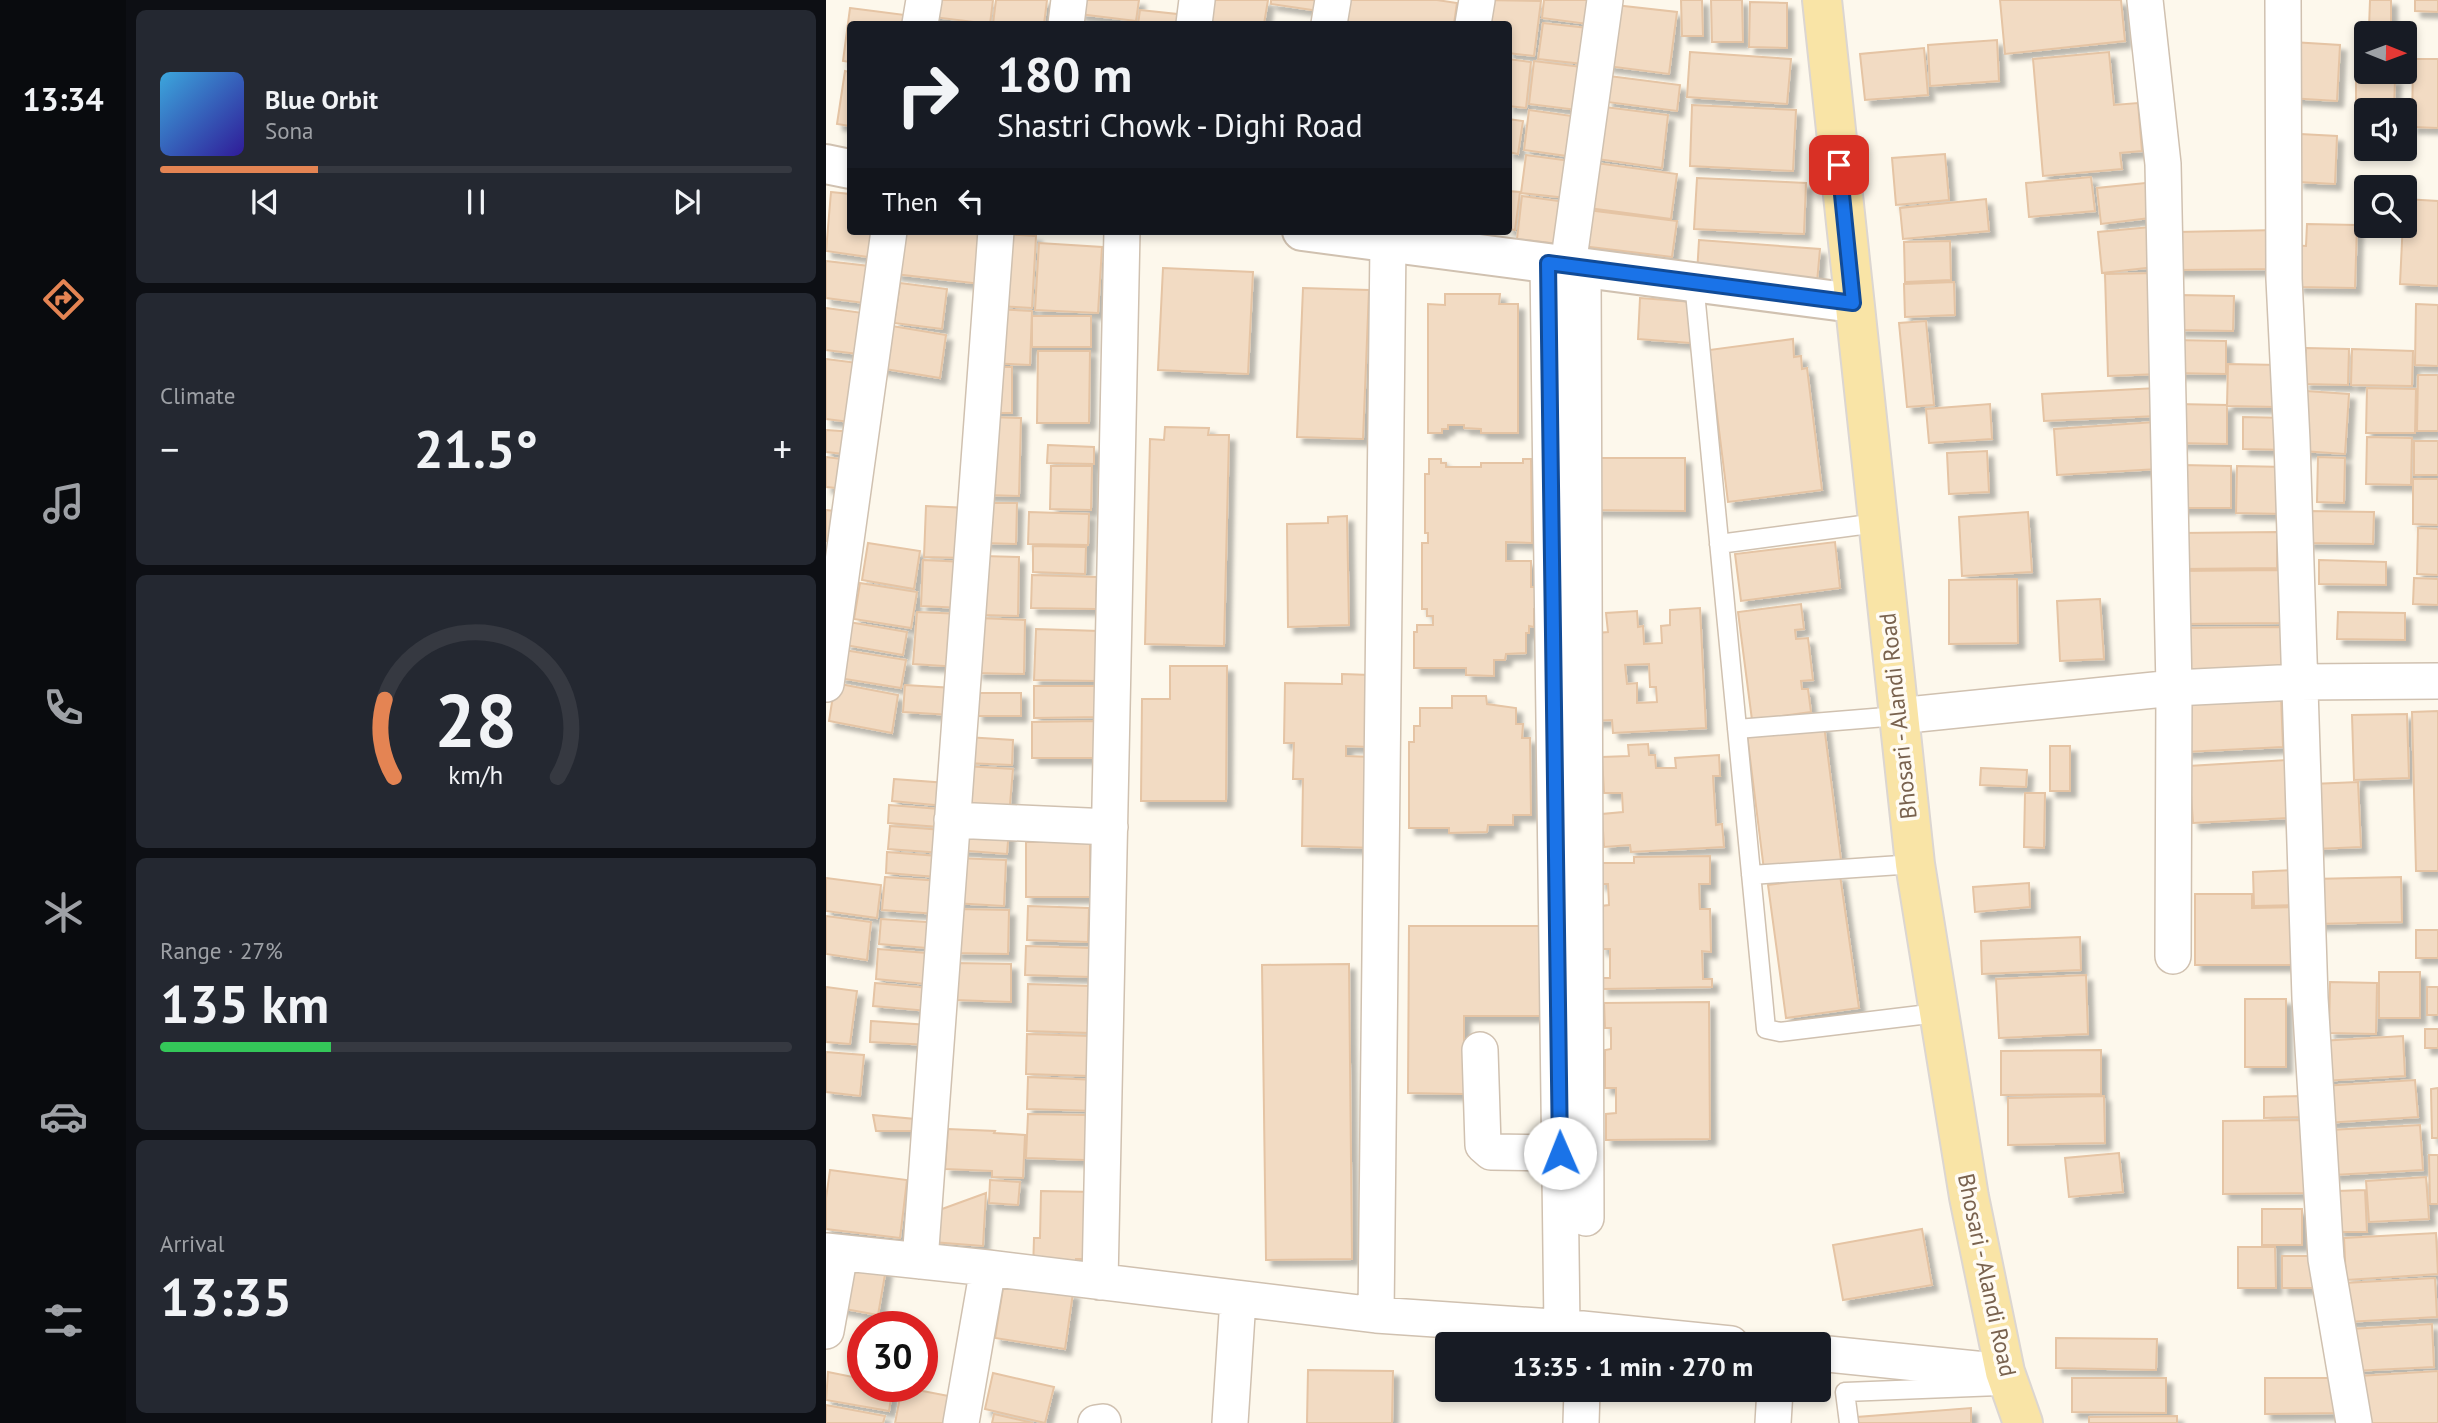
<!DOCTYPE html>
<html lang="en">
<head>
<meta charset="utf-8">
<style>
  :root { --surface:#171b24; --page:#242831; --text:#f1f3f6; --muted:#9ea1a6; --line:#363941; --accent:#e48453 }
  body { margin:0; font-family:"PT Sans",sans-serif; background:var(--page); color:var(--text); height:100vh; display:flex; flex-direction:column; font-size:26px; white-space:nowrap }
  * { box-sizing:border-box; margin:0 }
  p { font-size:23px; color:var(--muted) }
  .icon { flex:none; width:38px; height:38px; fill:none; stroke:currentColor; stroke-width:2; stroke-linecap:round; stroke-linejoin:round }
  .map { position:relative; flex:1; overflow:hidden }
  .panel { display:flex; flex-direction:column; gap:10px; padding:10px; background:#0d0f14; width:700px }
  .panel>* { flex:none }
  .top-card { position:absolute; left:21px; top:21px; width:665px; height:214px; border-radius:7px; box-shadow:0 4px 10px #0003; background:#171b24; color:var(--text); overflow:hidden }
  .needle { width:46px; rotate:91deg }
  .buttons { position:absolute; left:1528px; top:21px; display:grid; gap:14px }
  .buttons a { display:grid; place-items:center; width:63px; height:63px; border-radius:7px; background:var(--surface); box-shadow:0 4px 10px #0003; font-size:35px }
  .speed { position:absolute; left:21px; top:1311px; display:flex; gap:14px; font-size:35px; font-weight:700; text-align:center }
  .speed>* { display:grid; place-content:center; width:91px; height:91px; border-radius:50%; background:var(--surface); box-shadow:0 4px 10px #0003; line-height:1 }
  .speed .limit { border:10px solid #d22; background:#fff; color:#111 }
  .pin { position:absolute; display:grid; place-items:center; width:60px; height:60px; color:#fff; margin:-30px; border-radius:14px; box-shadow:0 4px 10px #0006 }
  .me { position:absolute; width:77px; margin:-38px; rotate:359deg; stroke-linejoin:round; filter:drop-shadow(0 0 5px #0008) }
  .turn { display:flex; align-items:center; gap:24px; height:147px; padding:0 35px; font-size:32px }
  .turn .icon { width:91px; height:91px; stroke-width:2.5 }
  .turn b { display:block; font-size:49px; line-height:60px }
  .then { display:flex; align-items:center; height:66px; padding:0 35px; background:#0003; gap:14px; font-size:26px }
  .big { font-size:52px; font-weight:700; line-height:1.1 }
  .panel .card { flex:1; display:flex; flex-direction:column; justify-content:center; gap:10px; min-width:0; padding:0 24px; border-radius:10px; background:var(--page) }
  .panel .dial { align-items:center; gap:0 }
  .dial svg { height:182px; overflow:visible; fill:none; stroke:var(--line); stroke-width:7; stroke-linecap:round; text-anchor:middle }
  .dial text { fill:var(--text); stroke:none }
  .song { display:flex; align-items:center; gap:21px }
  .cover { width:84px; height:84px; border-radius:10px; background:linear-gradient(135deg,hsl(200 70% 55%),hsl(250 70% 35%)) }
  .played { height:7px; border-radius:4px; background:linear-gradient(90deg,var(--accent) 25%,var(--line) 25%) }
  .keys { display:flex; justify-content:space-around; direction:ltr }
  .heat { display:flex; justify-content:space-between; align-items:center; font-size:38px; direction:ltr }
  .charge { height:10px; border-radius:5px; background:linear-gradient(90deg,#34c759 27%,var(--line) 0) }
  .trip { position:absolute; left:609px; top:1332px; width:396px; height:70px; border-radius:7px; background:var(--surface); box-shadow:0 4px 10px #0003; font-weight:700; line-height:70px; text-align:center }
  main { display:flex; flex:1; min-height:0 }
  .dock { display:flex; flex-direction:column; width:126px; justify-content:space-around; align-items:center; background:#090b0e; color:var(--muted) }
  .dock .icon { width:49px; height:49px }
  .dock .on { color:var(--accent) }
  .dock b { font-size:32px; color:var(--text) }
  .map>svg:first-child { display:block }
  .building { fill:#f2dbc3; stroke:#e5c4a4; stroke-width:2; fill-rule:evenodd; filter:url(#shadow) }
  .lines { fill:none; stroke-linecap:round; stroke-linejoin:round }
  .service-casing { stroke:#d0c1b0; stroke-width:21 }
  .minor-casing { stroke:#d0c1b0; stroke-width:38 }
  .tertiary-casing { stroke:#d0c1b0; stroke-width:42 }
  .primary-casing { stroke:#dcd6d1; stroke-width:42 }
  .service { stroke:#fff; stroke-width:18 }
  .minor { stroke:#fff; stroke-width:35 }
  .tertiary { stroke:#fff; stroke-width:38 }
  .primary { stroke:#f9e4a6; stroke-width:38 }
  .route-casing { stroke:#114b97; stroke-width:18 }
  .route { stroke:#1a73e8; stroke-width:12 }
  .labels { text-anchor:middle; stroke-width:7; stroke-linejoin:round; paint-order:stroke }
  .street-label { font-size:23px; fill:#79624e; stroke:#fffbf3 }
</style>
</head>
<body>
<main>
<nav class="dock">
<b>13:34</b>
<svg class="icon on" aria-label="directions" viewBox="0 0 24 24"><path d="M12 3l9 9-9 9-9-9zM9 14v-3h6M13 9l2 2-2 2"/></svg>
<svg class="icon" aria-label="music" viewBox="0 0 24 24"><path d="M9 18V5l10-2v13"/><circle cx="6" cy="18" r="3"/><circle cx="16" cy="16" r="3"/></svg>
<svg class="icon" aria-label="phone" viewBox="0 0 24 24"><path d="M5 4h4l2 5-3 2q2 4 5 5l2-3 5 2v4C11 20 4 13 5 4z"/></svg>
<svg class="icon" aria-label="climate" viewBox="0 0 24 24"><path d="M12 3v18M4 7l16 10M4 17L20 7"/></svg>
<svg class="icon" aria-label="car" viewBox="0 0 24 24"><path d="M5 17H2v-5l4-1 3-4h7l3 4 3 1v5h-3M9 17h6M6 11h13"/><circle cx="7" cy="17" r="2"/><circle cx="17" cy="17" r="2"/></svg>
<svg class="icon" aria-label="filters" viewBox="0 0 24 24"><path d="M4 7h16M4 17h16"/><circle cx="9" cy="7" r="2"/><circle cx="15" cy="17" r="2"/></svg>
</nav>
<section class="panel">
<div class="card">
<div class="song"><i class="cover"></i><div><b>Blue Orbit</b><p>Sona</p></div></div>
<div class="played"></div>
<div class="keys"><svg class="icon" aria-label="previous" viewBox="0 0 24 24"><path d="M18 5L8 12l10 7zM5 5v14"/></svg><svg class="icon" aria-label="pause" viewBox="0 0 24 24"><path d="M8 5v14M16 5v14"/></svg><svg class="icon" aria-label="next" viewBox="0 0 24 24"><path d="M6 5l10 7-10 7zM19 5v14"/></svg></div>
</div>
<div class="card"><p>Climate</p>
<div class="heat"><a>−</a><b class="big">21.5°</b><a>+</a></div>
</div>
<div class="card dial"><svg viewBox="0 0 100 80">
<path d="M14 69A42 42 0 1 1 86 69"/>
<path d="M14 69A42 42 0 0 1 10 35" stroke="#e48453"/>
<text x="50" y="56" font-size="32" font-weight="700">28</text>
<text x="50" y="72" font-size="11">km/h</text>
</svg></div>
<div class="card"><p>Range · 27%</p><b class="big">135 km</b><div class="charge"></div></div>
<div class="card"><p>Arrival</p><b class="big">13:35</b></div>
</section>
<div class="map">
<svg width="1612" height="1423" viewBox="0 0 1612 1423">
  <defs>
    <filter id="shadow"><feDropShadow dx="6" dy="6" stdDeviation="2" flood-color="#0004"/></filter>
  </defs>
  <rect width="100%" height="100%" fill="#fdf8ec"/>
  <!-- building -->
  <path class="building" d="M101 0H167L164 24 99 16Z
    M170 0H221L218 24H167Z
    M254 0H313L310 21 253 14Z
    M385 0H442L438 24H382Z
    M445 0H502L500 12 445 4Z
    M523 0H611L631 3 628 24H520Z
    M656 0 715 1 708 56 682 53V24H653Z
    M718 0H772L769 25 716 18Z
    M855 0H876L877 36H856Z
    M885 0H916L917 42H886Z
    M1174 0H1295L1299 41 1179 54Z
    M1544 0H1565V28H1543Z
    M1589 0H1612V12L1589 11Z
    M924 2 961 3V48L923 47Z
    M789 5 851 12 843 74 781 66Z
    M24 8 87 16 86 24H24V62L17 61Z
    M314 10 351 14V24H312Z
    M717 23 771 29 766 65 712 59Z
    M1171 40 1173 81 1104 86 1102 45Z
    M1466 42 1514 45 1511 101 1463 98Z
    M1098 48 1102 95 1039 100 1034 54Z
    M864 52 965 59 961 104 861 97Z
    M1283 52 1288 105 1312 103 1316 151 1294 153 1296 169 1217 176 1207 59Z
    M682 59 705 62 700 108 682 106Z
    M1587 59H1612V128L1586 127Z
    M708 61 756 67 751 110 703 104Z
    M19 71 24 72V126L11 124Z
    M783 76 854 85 851 111 781 102Z
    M1530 79H1569L1568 110H1540V131H1530Z
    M866 105 970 110 967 171 864 166Z
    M771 106 842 115 836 168 764 158Z
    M703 110 753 117 748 157 698 150Z
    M682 119 697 121 692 154 682 152Z
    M1474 134 1511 136 1509 184 1472 182Z
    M1119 154 1123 200 1070 205 1066 158Z
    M700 155 745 161 741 198 695 193Z
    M770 163 851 174 845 219 755 207Z
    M1265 177 1269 211 1203 217 1200 183Z
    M871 178 980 183 978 234 868 229Z
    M1329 182 1332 217 1275 224 1271 188Z
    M682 191 694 192 689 230 682 229Z
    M5 192 24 194V231H52L49 258 0 251Z
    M696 196 747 203 742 245 691 239Z
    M1160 199 1163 231 1077 239 1074 208Z
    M1578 199 1612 201V286L1574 284Z
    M753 209 851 221 846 257 748 245Z
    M1481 224 1531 225 1529 288 1472 287 1466 245 1480 246Z
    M1324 227 1329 267 1276 273 1272 232Z
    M1453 230V269L1350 270V232Z
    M74 231H162L155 284 69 274Z
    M178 234 210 236 206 308 174 306Z
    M873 240 994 249 991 282 871 274Z
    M1124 241 1125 280 1079 282 1078 242Z
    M213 243 276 247 272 313 209 310Z
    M0 261 43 266 38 303 0 298Z
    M337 268 427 272 422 374 332 370Z
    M1330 273 1334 374 1282 376 1279 274Z
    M1128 282 1129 315 1079 317 1078 284Z
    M74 283 121 289 116 329 68 323Z
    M477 288 543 290 537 439 471 437Z
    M619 294H674L673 304H692V433H655V429L638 428V425H622V429H616V433H602V304L619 305Z
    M1353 295 1408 296 1407 331 1352 330Z
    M814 298 867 302 864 343 812 339Z
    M1590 304 1612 305V366L1589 365Z
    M0 308 37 313 32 354 0 350Z
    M167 309 206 311 204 365 164 363Z
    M206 316H265V347H206Z
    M1100 321 1108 405 1081 407 1073 323Z
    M60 325 120 335 114 378 53 368Z
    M967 339 968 357 975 356 976 369 981 368 996 490 902 502 883 350Z
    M1348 340 1400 341V374L1347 373Z
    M1480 348 1523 349 1522 385 1478 384Z
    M1526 349 1587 351 1586 386 1525 385Z
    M212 351H264L263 423H211Z
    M0 359 32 363 24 422 0 419Z
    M1402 364 1453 365 1452 407 1401 406Z
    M161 367H186V413H161Z
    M1592 375H1612V431H1591Z
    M1331 388 1332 416 1218 421 1216 394Z
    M1541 388 1590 389 1589 433H1540Z
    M1480 391 1523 394 1519 454 1476 451Z
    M1164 404 1166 439 1103 443 1100 409Z
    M1350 404 1401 405V444L1350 443Z
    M162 417 195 418 193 496 160 495Z
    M1417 417 1464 418V450L1417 449Z
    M1329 422 1332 469 1231 475 1228 429Z
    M339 427 383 428 382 435H403L398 646 319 644 324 439 338 440Z
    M0 430 29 432 27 455 0 452Z
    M1541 437 1586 438 1585 485 1540 484Z
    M1588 441H1612V475H1588Z
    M222 445 268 447V464L221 463Z
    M1161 451 1163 492 1123 494 1121 453Z
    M0 457 24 460 21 489 0 487Z
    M1492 457 1519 458 1518 503 1491 502Z
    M759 458H859V511L759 510Z
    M603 459H615V463H620V467H655V463H697V459H705L706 543 680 542V561H705V587H721V609H708V627L703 626V633H700V653L680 654 679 660H668V676L640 675V668H588V632H591V625H607V616H601V609H596V543H602V533H599V474H603Z
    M1355 465 1405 466V508H1354Z
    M225 466H266L265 510 224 509Z
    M1411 466 1460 467 1459 514 1410 513Z
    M1587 479H1612V525L1587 524Z
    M159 503H191L190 544 158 543Z
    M100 506 143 508 141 558 98 557Z
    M0 510 18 512 15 542 0 541Z
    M1482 511 1548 512 1547 544 1481 543Z
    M203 512 263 514 262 545 202 544Z
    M1202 512 1206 572 1136 576 1133 517Z
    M521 516 523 625 462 627 461 524 502 523V517Z
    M1592 528 1612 529V575L1591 574Z
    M1451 532V568L1355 569V533Z
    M1009 542 1014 588 915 601 909 554Z
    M42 543 94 551 88 589 36 580Z
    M207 546 260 547 259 574 207 572Z
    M157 556 193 557 192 616 155 615Z
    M97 560 139 562 137 608 95 606Z
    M1493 560 1560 562V585L1493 584Z
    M1455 570V623L1354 624 1353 571Z
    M206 575 271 577 270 609 205 608Z
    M1588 578 1612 579V605L1587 604Z
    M1191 579 1192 643 1123 644V580Z
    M34 583 91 592 85 628 28 619Z
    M1274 599 1278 659 1234 661 1231 601Z
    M975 604 978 629 969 630 970 639 982 638 987 680 975 681 976 689H982L985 712 926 720 912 612Z
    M874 608 880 728 787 733 786 720 764 721 759 634 782 632 780 613 811 611 812 627 817 626 818 644 836 643 835 626 844 625V610ZM823 664 824 687H830L831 702 811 703V683L801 684 799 665Z
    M91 612 137 614 134 667 87 664Z
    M1512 612 1579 613V640L1511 639Z
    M153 618 199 620 198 674 151 673Z
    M23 622 81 632 77 655 19 645Z
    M1456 627 1457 669 1355 670 1354 628Z
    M210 629 273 631 272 681 208 680Z
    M18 650 80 660 75 688 13 678Z
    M344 666H401L400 801H315L316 699H344Z
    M516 674 544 675 543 747 520 746V756L548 757 551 848 476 846 477 779H467L468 743H458L459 683 516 684Z
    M9 683 72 695 66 733 3 721Z
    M79 685 128 688 126 715 77 712Z
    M208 686H273V717L208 718Z
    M151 693H195V716H151Z
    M626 696H660L661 704 690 708V724H697L696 738H704L705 815H687V825H662L661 832 623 833V828H583V742H588V726H594V708H626Z
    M1455 697 1457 747 1359 752 1357 701Z
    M1612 711V871H1590L1586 712Z
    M1581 714 1583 778 1528 780 1526 715Z
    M272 721V758H206V722Z
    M998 725 1015 860 938 870 921 734Z
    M140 737 187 740 186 765 139 763Z
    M822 744 823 755H829L830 768H850L849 758 893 755 894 776H887L890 825 896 824 898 847 805 852 804 845 778 847 776 814 797 812 796 793H778L776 757 803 756 802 745Z
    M1224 746H1244V791H1224Z
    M1461 760 1465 818 1367 823 1363 766Z
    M138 766 187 769 183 816 134 813Z
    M1155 768 1201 770 1200 787 1154 785Z
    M68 779 121 783 119 806 66 801Z
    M1532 782 1535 847 1489 849 1486 784Z
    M1199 793H1219L1218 848 1198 847Z
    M63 805 114 809 113 827 62 823Z
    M132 825 183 829 181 854 130 850Z
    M64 826 117 830 116 853 62 849Z
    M200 842H264V897H200Z
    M61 852 112 856 111 877 60 873Z
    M884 856V884H873L874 909H884L885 952 876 951 877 979H886V987L776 989V978H784V949H775V906L783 905 782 884H774V863H808V857Z
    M130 858 180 860 178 906 127 903Z
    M1470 870 1471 905 1428 906 1427 872Z
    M1014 875 1033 1008 960 1018 942 885Z
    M59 877 114 881 111 914 56 910Z
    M1575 877 1576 922 1487 924 1486 879Z
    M0 878 55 885 51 918 0 911Z
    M1203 883 1204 907 1149 912 1147 887Z
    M1369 894H1426V908L1472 907 1480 965H1369Z
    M202 906 263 908 262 942 201 940Z
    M130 909 183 910 182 954 129 953Z
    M0 916 45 922 41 960 0 954Z
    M55 919 115 923 113 949 53 944Z
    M583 926H718V1016H638V1094L582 1093Z
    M1590 930H1612V958H1590Z
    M1254 937 1255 970 1156 974 1155 941Z
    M200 946 266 948 265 977 199 975Z
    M52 949 113 954 110 985 50 979Z
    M130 963 185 964V1002L129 1000Z
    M523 964 526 1259 440 1260 436 965Z
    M1553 972H1594V1018H1553Z
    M1260 975 1262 1034 1173 1038 1170 979Z
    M1504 982 1551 983 1550 1034 1503 1033Z
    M49 983 103 988 102 1011 47 1006Z
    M202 984 265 986 264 1033 201 1031Z
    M0 987 31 991 24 1044 0 1042Z
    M1601 987H1612V1015H1601Z
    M1419 999H1460V1067H1419Z
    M883 1002 884 1139 780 1140V1114L790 1113V1088H779V1050L785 1049V1028H779L778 1003Z
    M45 1021 103 1025 104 1045 44 1042Z
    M1599 1029H1612V1048H1599Z
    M201 1034 265 1036 264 1076 200 1074Z
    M1577 1036 1579 1076 1497 1081 1494 1041Z
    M1275 1050V1094L1175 1095V1051Z
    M0 1052 38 1055 34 1096 0 1092Z
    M202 1077 271 1080 270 1111 201 1109Z
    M1589 1080 1592 1117 1499 1123 1497 1086Z
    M1612 1088V1138H1606L1605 1089Z
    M1278 1096 1279 1143 1182 1145V1098Z
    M1475 1096 1476 1117 1438 1118V1097Z
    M202 1114 261 1115 259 1160 200 1158Z
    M47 1115 89 1119V1131H50Z
    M1479 1120V1193L1397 1194V1121Z
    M1594 1125 1597 1170 1507 1175 1504 1130Z
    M122 1129 169 1131 168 1133 199 1135 197 1178 166 1177V1171L119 1169Z
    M1293 1153 1297 1192 1243 1197 1239 1158Z
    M1603 1155H1612V1204H1604Z
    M4 1170 81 1180 74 1238 0 1229V1198Z
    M1600 1177 1603 1219 1543 1222 1540 1181Z
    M164 1180 194 1182 192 1205 163 1203Z
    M1539 1190 1541 1232H1512L1511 1191Z
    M215 1191 269 1192 258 1259H250V1271L207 1270 208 1238H214Z
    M160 1193 157 1246 106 1242 105 1213Z
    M1436 1209H1476V1245H1436Z
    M1096 1229 1106 1285 1017 1300 1007 1245Z
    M1610 1233 1612 1274 1520 1280 1518 1238Z
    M1412 1247H1449L1450 1288H1412Z
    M1456 1256H1496L1497 1288H1456Z
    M16 1261 60 1269 52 1315 8 1307Z
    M1609 1278 1611 1317 1520 1322 1518 1283Z
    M178 1282 247 1293 239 1349 169 1338Z
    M1606 1324 1608 1367 1527 1371 1524 1329Z
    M1230 1338 1331 1339 1330 1370 1230 1368Z
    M482 1370 567 1371 566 1423H481Z
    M1612 1371V1423H1536L1533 1376Z
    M2 1372 37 1379V1386H67L63 1411 0 1400Z
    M167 1373 228 1387 219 1423 159 1409Z
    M1246 1378H1340V1413L1246 1412Z
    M1439 1378H1509V1413L1439 1414Z
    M76 1387 133 1398 128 1423H69Z
    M0 1405 59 1416 57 1423H0Z
    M1145 1408V1423H1031V1417Z
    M168 1414 207 1423H166Z
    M1351 1416V1423H1263V1417Z"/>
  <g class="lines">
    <!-- service casing -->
    <g class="service-casing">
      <path id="service" d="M868 282 940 1029 954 1032 1111 1013
        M893 544 1051 523
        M911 729 1072 716
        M925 875 1089 864
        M1023 1423 1019 1392 1173 1386"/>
    </g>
    <!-- minor casing -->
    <g class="minor-casing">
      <path id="minor" d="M1319 0 1337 164 1348 688 1347 956
        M1457 0 1458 279 1466 441 1484 998 1500 1259 1528 1423
        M94 24 98 0
        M240 24 243 0
        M368 24 371 0
        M503 24 507 0
        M647 24 651 0
        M722 263 736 1327
        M742 266 779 0
        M757 268 760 1218
        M0 684 63 231
        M1072 716 1348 688 1473 682 1612 681
        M126 820 284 827
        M654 1050 657 1145 665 1152 734 1153
        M0 1251 162 1268 550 1315 756 1329 905 1344
        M94 1261 170 231
        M274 1282 296 231
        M550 1315 562 242
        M0 1331 14 1253
        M992 1353 1179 1372
        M135 1423 162 1268
        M270 1423 277 1422
        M404 1423 412 1299
        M755 1423 756 1390
        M947 1423 949 1390"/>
    </g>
    <!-- tertiary casing -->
    <g class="tertiary-casing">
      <path id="tertiary" d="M0 164 24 169
        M476 231 1027 303"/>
    </g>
    <!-- primary casing -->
    <g class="primary-casing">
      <path id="primary" d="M996 0 1089 864 1143 1197 1179 1372 1197 1423"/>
    </g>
    <!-- service -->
    <use href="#service" class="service"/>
    <!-- minor -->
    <use href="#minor" class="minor"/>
    <!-- tertiary -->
    <use href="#tertiary" class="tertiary"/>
    <!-- primary -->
    <use href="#primary" class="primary"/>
  </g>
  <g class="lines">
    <!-- route casing -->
    <g class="route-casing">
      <path id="route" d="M734 1153 722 263 1027 303 1013 165"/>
    </g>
    <!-- route -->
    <use href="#route" class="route"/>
  </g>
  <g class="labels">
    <!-- street labels -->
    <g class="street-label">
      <text transform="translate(1072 716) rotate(-96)" y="8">Bhosari - Alandi Road</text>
      <text transform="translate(1161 1275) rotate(78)" y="8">Bhosari - Alandi Road</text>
    </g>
  </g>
</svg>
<div class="buttons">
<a><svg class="needle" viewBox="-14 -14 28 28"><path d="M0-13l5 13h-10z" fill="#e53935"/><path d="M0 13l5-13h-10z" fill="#9ea1a6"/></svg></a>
<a><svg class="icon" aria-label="sound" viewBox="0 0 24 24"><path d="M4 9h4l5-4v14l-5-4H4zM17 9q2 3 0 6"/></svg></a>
<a><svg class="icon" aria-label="search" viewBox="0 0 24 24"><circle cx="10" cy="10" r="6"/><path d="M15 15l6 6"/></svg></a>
</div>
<div class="speed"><div class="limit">30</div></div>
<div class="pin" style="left:1013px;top:165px;background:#d93025"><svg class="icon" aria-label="arrive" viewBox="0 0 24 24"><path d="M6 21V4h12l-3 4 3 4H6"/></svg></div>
<svg class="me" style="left:734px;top:1153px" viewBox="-20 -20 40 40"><circle r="19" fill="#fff"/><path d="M0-13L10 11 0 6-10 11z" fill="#1a73e8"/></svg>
<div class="trip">13:35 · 1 min · 270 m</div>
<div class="top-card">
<div class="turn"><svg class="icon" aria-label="right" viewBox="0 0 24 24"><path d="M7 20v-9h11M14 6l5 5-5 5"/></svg><div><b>180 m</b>Shastri Chowk - Dighi Road</div></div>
<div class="then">Then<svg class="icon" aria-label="left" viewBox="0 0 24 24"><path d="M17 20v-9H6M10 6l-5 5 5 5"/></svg></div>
</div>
</div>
</main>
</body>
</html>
